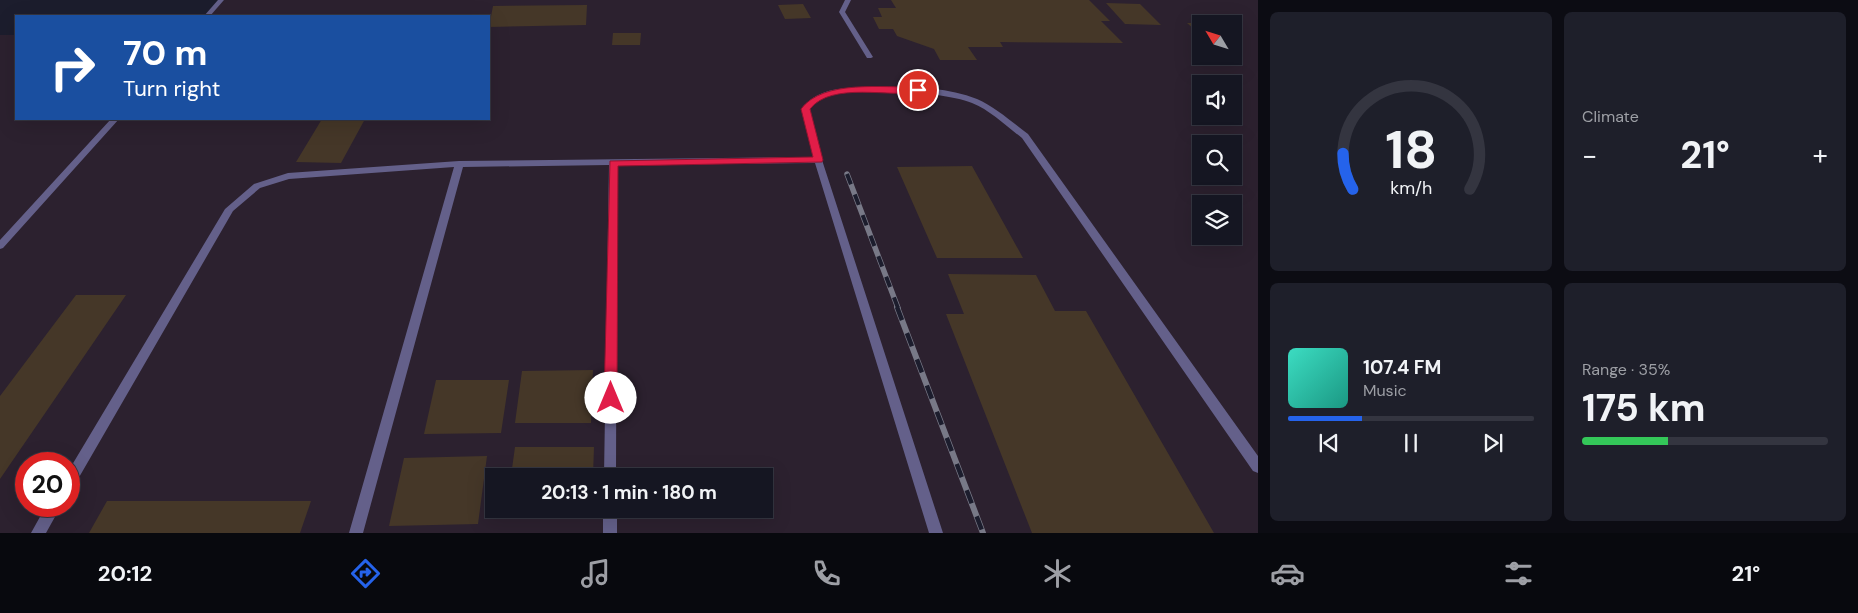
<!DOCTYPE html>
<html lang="en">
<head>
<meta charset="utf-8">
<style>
  :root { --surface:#151622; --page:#1e1f2a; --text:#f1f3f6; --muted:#9d9fa5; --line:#343540; --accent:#2563eb }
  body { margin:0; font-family:"DM Sans",sans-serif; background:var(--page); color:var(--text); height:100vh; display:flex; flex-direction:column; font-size:19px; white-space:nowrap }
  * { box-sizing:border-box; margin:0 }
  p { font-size:16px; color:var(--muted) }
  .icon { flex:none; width:28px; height:28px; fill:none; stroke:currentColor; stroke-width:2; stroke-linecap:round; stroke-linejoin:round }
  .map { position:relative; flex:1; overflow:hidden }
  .drawer { display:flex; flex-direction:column; gap:12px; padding:12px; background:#0c0c13; width:600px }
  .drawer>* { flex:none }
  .hud { position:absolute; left:15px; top:15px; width:475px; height:105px; border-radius:0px; box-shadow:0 5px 20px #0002,0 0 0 1px var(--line); background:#1a4fa0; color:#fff; overflow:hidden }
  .needle { width:32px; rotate:308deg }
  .fabs { position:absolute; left:1192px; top:15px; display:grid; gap:10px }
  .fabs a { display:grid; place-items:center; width:50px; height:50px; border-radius:0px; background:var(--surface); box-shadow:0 5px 20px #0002,0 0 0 1px var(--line); font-size:25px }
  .speed { position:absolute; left:15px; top:452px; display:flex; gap:10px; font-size:25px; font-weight:700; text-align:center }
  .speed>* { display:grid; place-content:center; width:65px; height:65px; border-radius:50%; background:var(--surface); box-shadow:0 5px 20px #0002,0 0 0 1px var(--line); line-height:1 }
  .speed .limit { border:8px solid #d22; background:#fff; color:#111 }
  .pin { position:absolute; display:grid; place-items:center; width:42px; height:42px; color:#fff; margin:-21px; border:2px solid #fff; border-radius:50%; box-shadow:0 1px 5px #0007 }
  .me { position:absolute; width:55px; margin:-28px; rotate:0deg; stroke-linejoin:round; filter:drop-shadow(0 0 4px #0008) }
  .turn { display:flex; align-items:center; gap:18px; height:105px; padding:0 25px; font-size:22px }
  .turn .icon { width:65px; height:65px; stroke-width:2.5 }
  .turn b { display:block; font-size:35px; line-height:42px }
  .big { font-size:38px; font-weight:700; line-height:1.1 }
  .drawer .widget { flex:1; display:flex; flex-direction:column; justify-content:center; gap:8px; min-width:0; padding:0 18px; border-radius:8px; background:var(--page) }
  .drawer .dial { align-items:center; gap:0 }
  .dial svg { height:130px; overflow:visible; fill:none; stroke:var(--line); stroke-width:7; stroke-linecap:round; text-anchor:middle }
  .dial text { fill:var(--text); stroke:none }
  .song { display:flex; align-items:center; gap:15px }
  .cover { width:60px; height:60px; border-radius:8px; background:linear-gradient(135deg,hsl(170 70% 55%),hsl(170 70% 35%)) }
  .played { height:5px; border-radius:2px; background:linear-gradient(90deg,var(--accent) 30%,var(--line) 30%) }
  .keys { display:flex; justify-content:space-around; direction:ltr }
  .heat { display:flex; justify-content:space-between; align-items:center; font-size:28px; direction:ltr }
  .charge { height:8px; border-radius:4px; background:linear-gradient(90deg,#34c759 35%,var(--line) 0) }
  .drawer .tiles { flex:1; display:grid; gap:12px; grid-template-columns:repeat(2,1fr) }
  .trip { position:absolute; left:485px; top:468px; width:288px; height:50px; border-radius:0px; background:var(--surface); box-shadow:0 5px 20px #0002,0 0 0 1px var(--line); font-weight:700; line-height:50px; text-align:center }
  .menu { display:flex; height:80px; justify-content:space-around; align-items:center; background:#08090e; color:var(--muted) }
  .menu .icon { width:35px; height:35px }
  .menu .active { color:var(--accent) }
  .menu b { font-size:22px; color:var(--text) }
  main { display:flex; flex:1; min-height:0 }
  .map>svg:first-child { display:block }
  .industrial { fill:#2c212f; fill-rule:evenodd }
  .building { fill:#453728 }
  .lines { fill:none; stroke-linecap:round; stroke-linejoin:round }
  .service { fill:#64608a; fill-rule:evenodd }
  .minor { fill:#64608a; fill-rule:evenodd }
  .rail-far1-casing { stroke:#787987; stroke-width:5.5 }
  .rail-casing { stroke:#787987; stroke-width:6 }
  .rail-far1 { stroke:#1c1d2d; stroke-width:4; stroke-dasharray:11; stroke-linecap:butt }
  .rail { stroke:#1c1d2d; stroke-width:4.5; stroke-dasharray:14; stroke-linecap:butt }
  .route { fill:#e11d48; stroke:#92132f }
</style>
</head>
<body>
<main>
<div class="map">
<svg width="1258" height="533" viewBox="0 0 1258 533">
  <rect width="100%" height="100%" fill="#1c1d2d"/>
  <!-- industrial -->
  <path class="industrial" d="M224 0H1258V533H0V35H16V119H489V16H208ZM1201 24H1234V56H1201ZM1201 84H1234V116H1201ZM1201 144H1234V176H1201ZM1201 204H1234V236H1201ZM26 464H69V506H26ZM494 476H764V509H494Z"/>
  <!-- building -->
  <path class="building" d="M891 0H1089L1110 21H1101L1123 43 1000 42 1003 47H968L977 60H940L934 49 897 36 893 29H879L873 17H882L878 8H896Z
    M1106 3 1140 4 1161 25 1125 24Z
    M803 4 811 18 785 19 778 5Z
    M587 5 586 25 489 27 493 6Z
    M1187 23H1201V35Z
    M613 33H641L640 45H612Z
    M322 119H365L341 163 296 162Z
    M972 166 1023 258H937L897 167Z
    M948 274 1036 275 1055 311H1086L1214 533H1032L946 314H964Z
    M76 295H126L0 479V396Z
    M593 370 591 423H515L522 371Z
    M436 380H509L501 433 424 434Z
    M515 447H594L593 476H511Z
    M487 456 478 524 389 526 404 458Z
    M107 501H311L300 533H89Z"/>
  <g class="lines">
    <!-- service -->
    <path class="service" d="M845 0H851L845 12 873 57 871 58H867L839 12Z
      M873 87C907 87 945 86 977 99 995 107 1012 122 1028 134L1258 456V473L1253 471 1022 138C1006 126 990 110 972 103 944 91 848 85 821 99 816 101 813 105 810 109L822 160 943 533H929L815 163 617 165 616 476H604L609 165 463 167 363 533H349L454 167 289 179 260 188 233 211 74 486 69 488V470L225 209 254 184 288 173 459 161 813 157 802 109C818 86 848 88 873 87Z
      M46 506H61L46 533H31Z
      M603 509H617V533H603Z"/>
    <!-- minor -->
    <path class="minor" d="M218 0H224L210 16H204Z
      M111 119H119L3 248 0 249V240Z"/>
    <!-- rail-far1 casing -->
    <g class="rail-far1-casing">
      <path id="rail-far1" d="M847 174 898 308"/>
    </g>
    <!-- rail casing -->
    <g class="rail-casing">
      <path id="rail" d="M897 307 983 533"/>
    </g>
    <!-- rail-far1 -->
    <use href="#rail-far1" class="rail-far1"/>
    <!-- rail -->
    <use href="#rail" class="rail"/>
  </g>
  <!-- route -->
  <path class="route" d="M918 87 923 90 922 92C890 98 832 81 810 109L823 160 822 162 618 166 617 398 616 402H606L604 398 610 161 813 157 801 109C823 79 885 88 918 87Z"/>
</svg>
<div class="fabs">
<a><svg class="needle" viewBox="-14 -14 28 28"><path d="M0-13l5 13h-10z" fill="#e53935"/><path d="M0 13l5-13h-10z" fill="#9d9fa5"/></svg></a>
<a><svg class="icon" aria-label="sound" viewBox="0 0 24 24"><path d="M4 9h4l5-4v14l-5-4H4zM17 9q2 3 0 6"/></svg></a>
<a><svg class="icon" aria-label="search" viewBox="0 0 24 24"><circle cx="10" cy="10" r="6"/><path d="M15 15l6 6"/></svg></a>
<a><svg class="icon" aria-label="layers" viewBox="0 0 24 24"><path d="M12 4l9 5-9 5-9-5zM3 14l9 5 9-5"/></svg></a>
</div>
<div class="speed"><div class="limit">20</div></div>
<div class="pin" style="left:918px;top:90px;background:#d93025"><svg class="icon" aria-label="arrive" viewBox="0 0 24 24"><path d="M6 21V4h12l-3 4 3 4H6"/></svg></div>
<svg class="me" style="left:611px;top:398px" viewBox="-20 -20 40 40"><circle r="19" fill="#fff"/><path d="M0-13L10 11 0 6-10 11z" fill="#e11d48"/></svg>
<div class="trip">20:13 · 1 min · 180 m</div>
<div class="hud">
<div class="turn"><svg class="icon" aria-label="right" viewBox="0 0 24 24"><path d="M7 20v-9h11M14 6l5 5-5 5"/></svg><div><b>70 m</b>Turn right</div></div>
</div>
</div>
<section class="drawer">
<div class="tiles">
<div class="widget dial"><svg viewBox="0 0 100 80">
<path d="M14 69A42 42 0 1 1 86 69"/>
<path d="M14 69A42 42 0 0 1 8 47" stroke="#2563eb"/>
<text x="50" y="56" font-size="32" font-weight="700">18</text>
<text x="50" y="72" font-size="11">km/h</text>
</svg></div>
<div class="widget"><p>Climate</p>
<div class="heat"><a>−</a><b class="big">21°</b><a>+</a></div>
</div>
<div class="widget">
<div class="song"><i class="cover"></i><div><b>107.4 FM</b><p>Music</p></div></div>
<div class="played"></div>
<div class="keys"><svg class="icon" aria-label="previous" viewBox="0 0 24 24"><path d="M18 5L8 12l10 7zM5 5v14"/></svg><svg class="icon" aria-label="pause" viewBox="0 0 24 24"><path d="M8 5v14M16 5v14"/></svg><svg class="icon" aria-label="next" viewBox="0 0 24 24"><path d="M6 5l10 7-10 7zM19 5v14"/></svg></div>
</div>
<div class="widget"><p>Range · 35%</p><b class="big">175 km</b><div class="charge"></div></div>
</div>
</section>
</main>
<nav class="menu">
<b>20:12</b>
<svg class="icon active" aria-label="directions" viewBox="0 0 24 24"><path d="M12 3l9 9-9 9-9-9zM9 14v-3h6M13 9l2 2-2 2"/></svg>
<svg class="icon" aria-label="music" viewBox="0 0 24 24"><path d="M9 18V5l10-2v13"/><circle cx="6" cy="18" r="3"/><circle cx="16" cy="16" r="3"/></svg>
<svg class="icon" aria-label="phone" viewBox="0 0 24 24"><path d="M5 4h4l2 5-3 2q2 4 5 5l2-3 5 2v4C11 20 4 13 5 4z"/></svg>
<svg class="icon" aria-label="climate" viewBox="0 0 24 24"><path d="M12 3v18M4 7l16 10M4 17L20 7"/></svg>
<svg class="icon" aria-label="car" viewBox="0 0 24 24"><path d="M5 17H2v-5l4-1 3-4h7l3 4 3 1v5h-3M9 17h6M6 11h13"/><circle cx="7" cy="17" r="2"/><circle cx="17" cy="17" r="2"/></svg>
<svg class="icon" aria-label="filters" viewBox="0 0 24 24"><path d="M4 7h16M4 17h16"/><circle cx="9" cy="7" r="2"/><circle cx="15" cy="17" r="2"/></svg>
<b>21°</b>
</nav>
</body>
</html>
